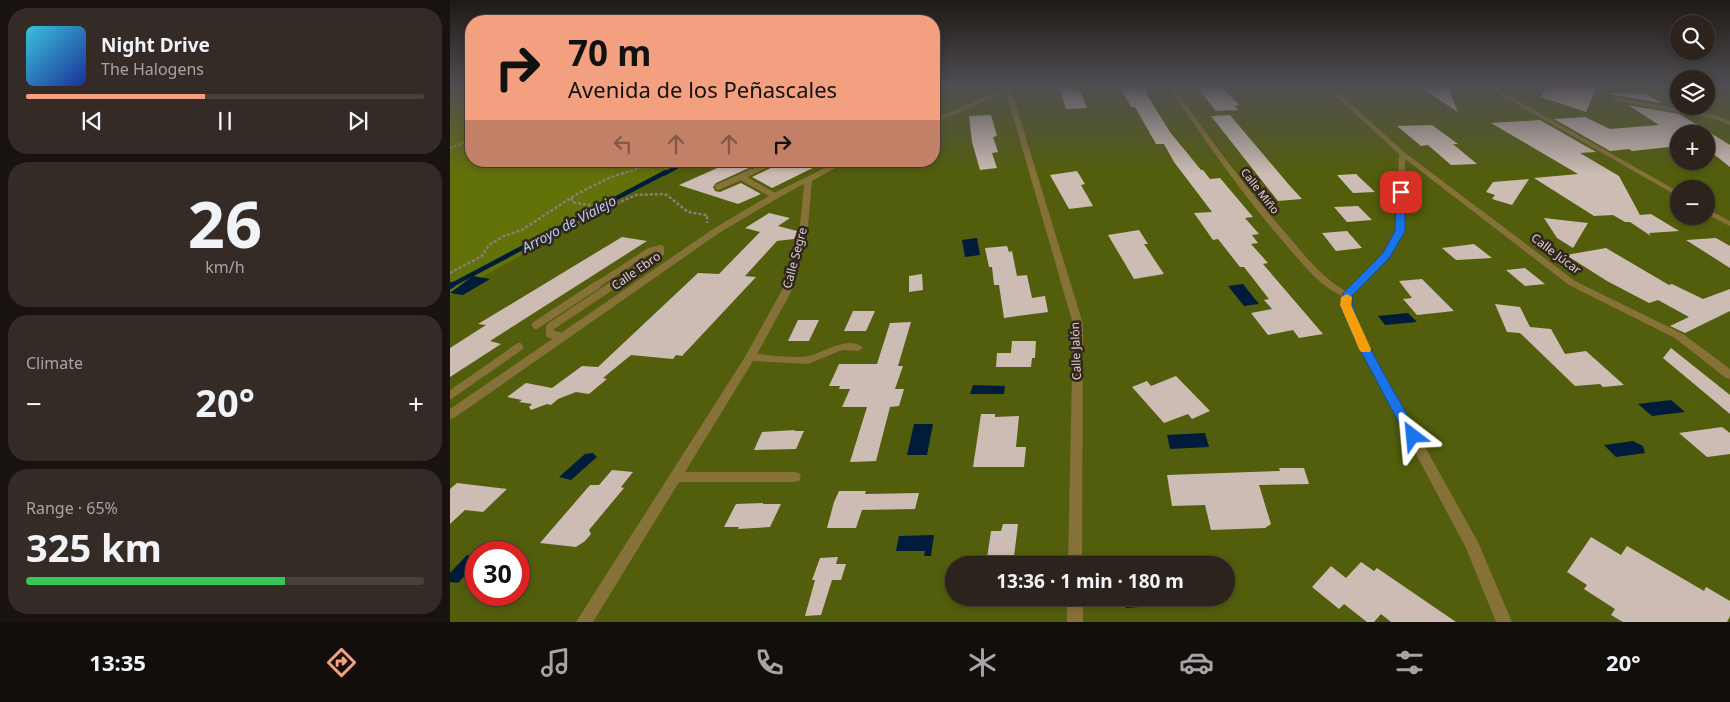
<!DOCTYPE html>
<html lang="en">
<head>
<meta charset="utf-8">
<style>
  :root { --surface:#2c231d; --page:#342b26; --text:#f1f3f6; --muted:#a6a4a4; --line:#48403b; --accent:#f3a081 }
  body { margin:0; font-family:"Noto Sans",sans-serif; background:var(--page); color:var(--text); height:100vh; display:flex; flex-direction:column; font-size:19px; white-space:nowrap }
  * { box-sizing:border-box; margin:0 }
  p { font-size:16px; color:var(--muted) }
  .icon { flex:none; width:28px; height:28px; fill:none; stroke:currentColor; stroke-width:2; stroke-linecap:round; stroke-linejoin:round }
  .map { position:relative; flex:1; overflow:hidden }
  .drawer { display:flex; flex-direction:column; gap:8px; padding:8px; background:#181310; width:450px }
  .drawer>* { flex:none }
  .hud { position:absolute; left:15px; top:15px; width:475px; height:152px; border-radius:20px; box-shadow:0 2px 8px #0003,0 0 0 1px var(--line); background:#f3a081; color:#111; overflow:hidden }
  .tools { position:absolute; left:1220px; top:15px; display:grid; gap:10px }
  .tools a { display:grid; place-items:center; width:45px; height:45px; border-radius:50%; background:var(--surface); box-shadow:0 2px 8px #0003,0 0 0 1px var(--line); font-size:25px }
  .speed { position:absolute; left:15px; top:541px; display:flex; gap:10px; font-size:25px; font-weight:700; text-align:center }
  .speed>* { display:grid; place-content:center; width:65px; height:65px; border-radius:50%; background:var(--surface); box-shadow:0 2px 8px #0003,0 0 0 1px var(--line); line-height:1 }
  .speed .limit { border:8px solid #d22; background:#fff; color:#111 }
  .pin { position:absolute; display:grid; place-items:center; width:42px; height:42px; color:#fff; margin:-21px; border-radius:10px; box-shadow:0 2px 8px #0006 }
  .me { position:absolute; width:55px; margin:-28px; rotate:331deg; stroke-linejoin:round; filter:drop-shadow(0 0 4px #0008) }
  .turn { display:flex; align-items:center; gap:18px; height:105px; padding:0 20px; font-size:22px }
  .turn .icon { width:65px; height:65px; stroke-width:2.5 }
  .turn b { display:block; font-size:35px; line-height:42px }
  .lanes { display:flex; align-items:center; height:48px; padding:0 20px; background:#0003; justify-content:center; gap:25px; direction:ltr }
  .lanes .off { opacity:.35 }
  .big { font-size:38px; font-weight:700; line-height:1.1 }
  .drawer .widget { flex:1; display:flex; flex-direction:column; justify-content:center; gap:8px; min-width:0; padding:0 18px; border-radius:20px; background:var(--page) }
  .drawer .dial { align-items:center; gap:0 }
  .dial b { font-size:65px; line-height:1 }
  .song { display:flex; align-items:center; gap:15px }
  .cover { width:60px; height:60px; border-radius:8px; background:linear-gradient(135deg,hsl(190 70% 55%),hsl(230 70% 35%)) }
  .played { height:5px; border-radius:2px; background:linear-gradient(90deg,var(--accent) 45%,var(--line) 45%) }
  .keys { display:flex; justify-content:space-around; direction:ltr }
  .heat { display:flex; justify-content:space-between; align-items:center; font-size:28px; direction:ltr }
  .charge { height:8px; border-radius:4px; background:linear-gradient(90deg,#34c759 65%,var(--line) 0) }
  .trip { position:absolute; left:495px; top:556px; width:290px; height:50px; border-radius:25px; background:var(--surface); box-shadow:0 2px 8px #0003,0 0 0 1px var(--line); font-weight:700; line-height:50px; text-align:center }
  .dock { display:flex; height:80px; justify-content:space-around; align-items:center; background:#120e0c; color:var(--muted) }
  .dock .icon { width:35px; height:35px }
  .dock .current { color:var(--accent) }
  .dock b { font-size:22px; color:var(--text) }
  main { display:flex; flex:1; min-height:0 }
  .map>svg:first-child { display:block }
  .green { fill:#535e0c; fill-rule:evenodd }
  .forest { fill:#637109 }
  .water { fill:#001c3a }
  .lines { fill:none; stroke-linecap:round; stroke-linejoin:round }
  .stream-far2 { stroke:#001c3a; stroke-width:4 }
  .stream-far1 { stroke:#001c3a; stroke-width:4.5 }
  .stream { stroke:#001c3a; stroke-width:6 }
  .building { fill:#ccbcb3 }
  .path-far1 { stroke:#897e78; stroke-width:2; stroke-dasharray:2.5 2; stroke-linecap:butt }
  .path { stroke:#897e78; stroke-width:2.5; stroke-dasharray:3 2; stroke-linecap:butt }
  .lane-far2 { stroke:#867139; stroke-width:5 }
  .lane-far1 { stroke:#867139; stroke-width:6 }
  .lane { stroke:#867139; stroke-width:8 }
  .street { fill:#867139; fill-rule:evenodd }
  .route { fill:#1a73e8; stroke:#114b97 }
  .slow { fill:#f59e0b }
  .labels { text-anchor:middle; stroke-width:5; stroke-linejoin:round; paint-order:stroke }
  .far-street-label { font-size:11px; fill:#dbd3ce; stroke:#31251e }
  .street-label { font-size:12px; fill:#dbd3ce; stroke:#31251e }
  .water-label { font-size:14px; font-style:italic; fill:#b1d0f3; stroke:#31251e }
</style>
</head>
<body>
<main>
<section class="drawer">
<div class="widget">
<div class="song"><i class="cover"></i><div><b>Night Drive</b><p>The Halogens</p></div></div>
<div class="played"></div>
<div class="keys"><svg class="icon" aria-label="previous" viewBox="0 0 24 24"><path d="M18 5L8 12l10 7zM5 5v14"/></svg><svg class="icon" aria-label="pause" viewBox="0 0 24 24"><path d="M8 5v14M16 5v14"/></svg><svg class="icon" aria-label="next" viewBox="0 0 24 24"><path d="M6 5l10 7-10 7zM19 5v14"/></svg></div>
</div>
<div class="widget dial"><b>26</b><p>km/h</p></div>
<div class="widget"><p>Climate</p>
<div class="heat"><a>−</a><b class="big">20°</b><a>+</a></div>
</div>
<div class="widget"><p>Range · 65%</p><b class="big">325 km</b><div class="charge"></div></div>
</section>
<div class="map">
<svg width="1280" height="622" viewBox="0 0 1280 622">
  <rect width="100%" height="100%" fill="#3b2f27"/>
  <!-- green -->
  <path class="green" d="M0 86H21V161H484V86H1229V106H1256V86H1280V622H0ZM1229 134H1256V161H1229ZM1229 189H1256V216H1229ZM26 552H69V595H26ZM504 565H776V598H504Z"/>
  <!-- forest -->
  <path class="forest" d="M0 86H21V161H248L212 177 0 295Z"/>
  <!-- water -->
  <path class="water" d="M527 238 530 255 515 257 512 240Z
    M23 276 40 279 13 295 0 293Z
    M793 284 809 304 794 306 778 286Z
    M958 313 967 322 935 325 928 316Z
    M523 385 555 386 554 394H520Z
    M1221 400 1235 412 1202 416 1188 404Z
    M464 424H483L477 455H457Z
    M755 433 759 447 720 449 717 435Z
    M1183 441 1193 446 1195 453 1166 457 1154 445Z
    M143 453 147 457 121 480 109 477 135 454Z
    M484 535 481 556H474L475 551H446L449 536Z
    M17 555 26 557V564L8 583 0 582V573Z
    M674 598H702L704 606 676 608Z"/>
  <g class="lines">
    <!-- stream-far2 -->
    <path class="stream-far2" d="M214 174 238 161"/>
    <!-- stream-far1 -->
    <path class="stream-far1" d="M0 286 216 172"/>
    <!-- stream -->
    <path class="stream" d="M0 286 2 285"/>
  </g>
  <!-- building -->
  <path class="building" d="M609 86H623L625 91 630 90 637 108 616 109Z
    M746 86H771L789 105 784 106 788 110 766 111Z
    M968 86H997L1008 112Z
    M1098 86H1147L1136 112 1090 97Z
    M692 87 720 132 751 170H753L760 179 770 178 803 217 795 218 809 234 802 235 808 243 801 244 818 263 813 264 873 334 849 338 843 330 818 335 801 313 822 309 814 300 819 299 794 267H790L768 239 763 240 744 213 762 212 724 162 714 144H706L685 107H681L671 89Z
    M1159 93 1196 94 1211 103 1164 95Z
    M1178 105 1229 114 1256 130 1280 145V167L1256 148V134H1229V146L1182 151 1179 149 1160 151 1104 119 1135 117 1160 129 1209 125Z
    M541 115 547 136 543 137 548 152 542 153 547 168 530 170 522 142 519 116Z
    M780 115 840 186 852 199 828 201 761 116Z
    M1090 120 1146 152 1130 153 1169 176 1190 215 1201 214 1229 231 1199 233 1201 236 1180 222H1175L1163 215 1144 216 1084 178 1128 174 1041 123Z
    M982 125 1008 144H1003L1027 164 1001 165 978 145 971 146 947 126Z
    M283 161H314L266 183 263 187 265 191 270 192 291 183 311 194 288 204 229 185Z
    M329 161H377L322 188 302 177 327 165Z
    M627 171 635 184 631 185 643 206 619 209 600 175Z
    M906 174 925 192 903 193 887 175Z
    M1079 179 1062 205 1042 199 1045 195 1036 192 1043 182Z
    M908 206 922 220 897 222 884 207Z
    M319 213 340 218 328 226 347 231 344 239 327 241 295 276 306 277 232 356 226 355 223 359 181 355 153 378 157 379 139 394 126 392 108 399 101 405 97 404 81 410 79 407 82 404 69 402 72 400 57 397 76 383 102 388 132 366 148 367 248 273 269 274 310 232 295 228Z
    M1094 218 1138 223 1123 248 1107 238Z
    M689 230 698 244H694L714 274 684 279 658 235Z
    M897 231 912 248 886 251 872 233Z
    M172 237 197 241 40 341 51 344 0 377V348L36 325 28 324Z
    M1266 238 1280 246V268L1236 240Z
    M1024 244 1042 258 1006 260 992 248Z
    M557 246 559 252 562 251 567 276 577 275 582 298 595 296 598 312 554 318 549 285H544L542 267H539L535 248Z
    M1156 248 1219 285 1222 284 1253 299 1280 289V311L1235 333 1220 326 1239 317 1208 300 1199 303 1157 281 1116 255Z
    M1075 268 1095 284 1075 286 1056 270Z
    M472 274 473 290 459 292V276Z
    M972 279 1004 311 967 315 953 299 962 298 949 281Z
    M1045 304 1070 307 1080 327 1101 329 1115 354 1136 351 1174 385 1153 387 1150 384 1125 386 1070 333 1057 332Z
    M403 311H425L416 331H394Z
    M348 320H369L359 341H338Z
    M461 322 448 366H453L445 389H454L449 406 440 407 426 461 400 462 417 407H392L400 389H389L390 386H379L389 364H427L440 323Z
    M562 341H586L585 358H582L581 367H546L547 353H561Z
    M1221 348 1280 395V414L1213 358Z
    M726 376 760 411 742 419 738 414 714 423 682 387 697 381 701 386Z
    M531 414H545V417L569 416 566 447H576L574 467H523Z
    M1272 427 1280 433V454L1257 457 1229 433Z
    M345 430 344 431H354L346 449 304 450 312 432Z
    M829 468H854L859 484 809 485 821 524 815 528 761 530 755 505 722 506 717 475 830 471Z
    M162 470 183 472 171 487 174 488 139 530 141 534 135 541 126 547 90 543 140 485H149Z
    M7 483 57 489 33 512 15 510 0 524V489Z
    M389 491H416L415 494 469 493 465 509 412 510 406 528H377L384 502Z
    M313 503V504H331L320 527 288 529 289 527H274L286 504Z
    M553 524H568L563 565H536L541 531H551Z
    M1141 537 1171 555 1177 546 1254 591 1256 587 1280 601V616L1277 622H1173L1161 615 1165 609 1134 589 1137 585 1117 572Z
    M388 557 386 564H396L391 580H382L371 615 355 616 365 580H362L370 558Z
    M911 562 924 571 927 568 1006 622H941L931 614 924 622H917L894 604 889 609 862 587 881 566 896 578Z"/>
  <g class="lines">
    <!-- path-far1 -->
    <path class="path-far1" d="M0 148 21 140
      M172 174 210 161"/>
    <!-- path -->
    <path class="path" d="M122 198V202L157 208 186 195 211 194 217 195 238 212 257 215V223
      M0 273 32 256 39 245 54 236 72 230 125 195 159 178 176 172"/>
    <!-- lane-far2 -->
    <path class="lane-far2" d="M298 174 325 161"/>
    <!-- lane-far1 -->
    <path class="lane-far1" d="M301 172 291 177 325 196
      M268 187 291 177
      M145 286 199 251 211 248V253L161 286"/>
    <!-- lane -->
    <path class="lane" d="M86 325 147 285
      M112 337 100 334V327L163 285
      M0 395 69 347"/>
    <!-- street -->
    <path class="street" d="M554 86H560L633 324 632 565H618L623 324 556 92 484 123V119L555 88Z
      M718 86H723C760 139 797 190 840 238 856 257 871 276 892 289L896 291 933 253 946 231 949 154 875 86H881L954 152 1125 281 1233 334 1280 369V379L1276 378 1225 338 1119 285 955 159 954 231 940 256 902 296 901 305 917 343 1028 542 1062 622H1046L1016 548 907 343 891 305 892 296C868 285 853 264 836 245 793 195 755 141 718 86Z
      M1035 86H1042L1229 192V197Z
      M1195 86H1203L1229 99V103Z
      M1164 97 1262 114 1280 121V125L1264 119 1162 100 1161 99Z
      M389 161H398L362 181 358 226 342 290 307 354C320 355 346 359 358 356 373 353 400 334 413 348L408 351 392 350 358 364 303 361 235 472H344L349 473 351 477 349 481 344 482H229L143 622H126L295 357 332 290 350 226 354 184 328 198 269 233 4 418 0 419V409L263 229 322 194Z
      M1256 208 1280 221V226L1256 214Z
      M617 598H633V622H617Z"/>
  </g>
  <!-- sky -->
  <linearGradient id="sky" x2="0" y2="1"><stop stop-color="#201a15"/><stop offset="0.49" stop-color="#4f4d52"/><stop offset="1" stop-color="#4f4d52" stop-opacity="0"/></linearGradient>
  <rect width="1280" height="174" fill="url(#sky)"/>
  <!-- route -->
  <path class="route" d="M951 189 955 192V231L940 257 902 296C899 320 955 410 970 436L968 440 963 441 958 440 906 342 890 305 893 293 933 253 945 231 946 192Z"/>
  <!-- slow -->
  <path class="slow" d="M897 294 902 297 901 305 921 349 920 352H911L909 349 890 305 891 297Z"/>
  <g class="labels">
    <!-- far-street labels -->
    <g class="far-street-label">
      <text transform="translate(810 191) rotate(52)" y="4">Calle Miño</text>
    </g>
    <!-- street labels -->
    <g class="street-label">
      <text transform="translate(1106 254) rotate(37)" y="4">Calle Júcar</text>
      <text transform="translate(345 258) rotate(-75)" y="4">Calle Segre</text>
      <text transform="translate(186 271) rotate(-35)" y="4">Calle Ebro</text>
      <text transform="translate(626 351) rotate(-92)" y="4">Calle Jalón</text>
    </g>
    <!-- water labels -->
    <g class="water-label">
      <text transform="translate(119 224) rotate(-28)" y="5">Arroyo de Vialejo</text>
    </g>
  </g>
</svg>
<div class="tools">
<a><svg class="icon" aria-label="search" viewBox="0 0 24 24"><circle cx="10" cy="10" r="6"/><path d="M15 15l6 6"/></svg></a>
<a><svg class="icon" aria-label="layers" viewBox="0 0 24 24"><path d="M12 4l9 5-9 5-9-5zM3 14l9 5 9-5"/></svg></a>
<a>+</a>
<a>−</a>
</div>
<div class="speed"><div class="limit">30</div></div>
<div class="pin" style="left:951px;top:192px;background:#d93025"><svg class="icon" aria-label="arrive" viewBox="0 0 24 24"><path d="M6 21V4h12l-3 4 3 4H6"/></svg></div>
<svg class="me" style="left:963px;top:436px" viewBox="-20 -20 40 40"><path d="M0-17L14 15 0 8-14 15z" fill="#1a73e8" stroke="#fff" stroke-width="4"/></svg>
<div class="trip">13:36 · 1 min · 180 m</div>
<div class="hud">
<div class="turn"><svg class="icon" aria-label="right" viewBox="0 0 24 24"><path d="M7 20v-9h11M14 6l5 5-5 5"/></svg><div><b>70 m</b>Avenida de los Peñascales</div></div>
<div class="lanes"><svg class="icon off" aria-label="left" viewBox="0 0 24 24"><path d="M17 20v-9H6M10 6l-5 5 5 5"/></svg><svg class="icon off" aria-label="ahead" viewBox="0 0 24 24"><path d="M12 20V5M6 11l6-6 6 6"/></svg><svg class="icon off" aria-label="ahead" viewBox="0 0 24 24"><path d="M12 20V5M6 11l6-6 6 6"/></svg><svg class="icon" aria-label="right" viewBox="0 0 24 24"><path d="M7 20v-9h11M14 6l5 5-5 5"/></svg></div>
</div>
</div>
</main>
<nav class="dock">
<b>13:35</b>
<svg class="icon current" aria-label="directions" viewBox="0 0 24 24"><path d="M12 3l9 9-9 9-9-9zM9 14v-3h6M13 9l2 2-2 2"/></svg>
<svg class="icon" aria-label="music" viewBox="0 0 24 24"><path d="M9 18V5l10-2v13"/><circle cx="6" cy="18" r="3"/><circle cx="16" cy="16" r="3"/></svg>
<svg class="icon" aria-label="phone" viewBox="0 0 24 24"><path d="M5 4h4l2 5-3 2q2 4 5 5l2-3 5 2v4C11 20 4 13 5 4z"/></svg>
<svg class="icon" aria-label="climate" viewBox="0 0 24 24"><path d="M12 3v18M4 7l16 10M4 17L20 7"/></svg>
<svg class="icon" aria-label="car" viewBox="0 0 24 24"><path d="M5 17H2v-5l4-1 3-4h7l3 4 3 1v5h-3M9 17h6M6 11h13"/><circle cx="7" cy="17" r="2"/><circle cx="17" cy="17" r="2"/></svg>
<svg class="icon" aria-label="filters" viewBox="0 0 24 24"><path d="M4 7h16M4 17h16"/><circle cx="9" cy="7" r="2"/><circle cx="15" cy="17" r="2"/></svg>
<b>20°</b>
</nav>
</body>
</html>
